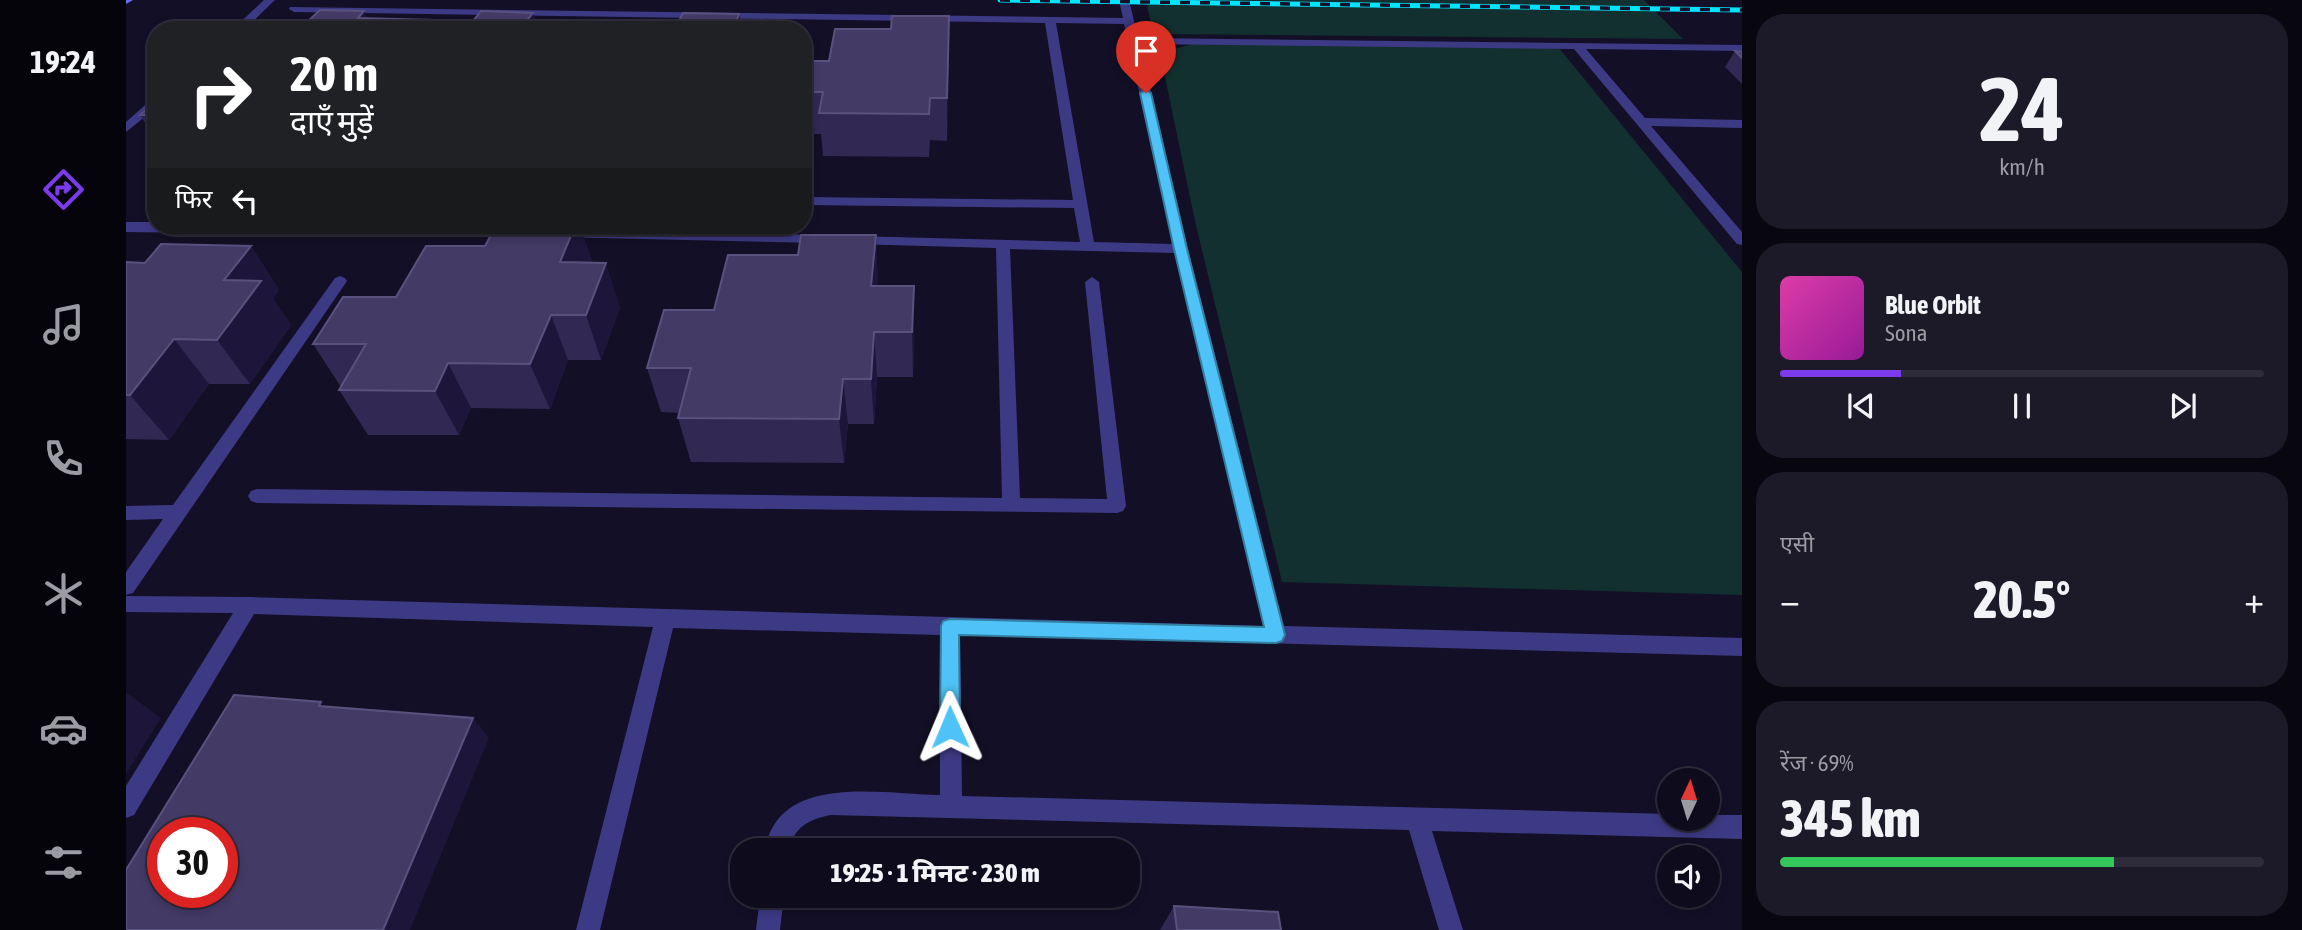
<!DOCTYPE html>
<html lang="hi">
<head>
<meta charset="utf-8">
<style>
  :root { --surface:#0e0b1c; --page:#1c1929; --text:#f1f3f6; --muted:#9b9ba3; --line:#2e2b3b; --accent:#7c3aed }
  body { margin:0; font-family:"Asap Condensed","Noto Sans Devanagari",sans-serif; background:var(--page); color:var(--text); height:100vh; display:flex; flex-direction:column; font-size:26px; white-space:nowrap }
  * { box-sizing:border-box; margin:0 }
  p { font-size:23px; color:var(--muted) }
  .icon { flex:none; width:38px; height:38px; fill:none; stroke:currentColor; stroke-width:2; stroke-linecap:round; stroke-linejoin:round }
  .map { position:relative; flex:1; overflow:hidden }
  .panel { display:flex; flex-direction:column; gap:14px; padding:14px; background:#08060f; width:560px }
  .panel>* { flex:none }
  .hud { position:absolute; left:21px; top:21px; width:665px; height:214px; border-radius:28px; box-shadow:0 4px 10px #0003,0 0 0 2px var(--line); background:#202124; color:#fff; overflow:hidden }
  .needle { width:46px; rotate:4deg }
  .fabs { position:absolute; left:1531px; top:768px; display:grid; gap:14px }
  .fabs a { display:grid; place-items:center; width:63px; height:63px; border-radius:50%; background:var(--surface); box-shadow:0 4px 10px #0003,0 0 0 2px var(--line); font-size:35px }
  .speed { position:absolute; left:21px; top:817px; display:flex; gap:14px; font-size:35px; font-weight:700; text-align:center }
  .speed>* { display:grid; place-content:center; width:91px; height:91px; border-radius:50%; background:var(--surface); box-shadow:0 4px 10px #0003,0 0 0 2px var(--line); line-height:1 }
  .speed .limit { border:10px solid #d22; background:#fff; color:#111 }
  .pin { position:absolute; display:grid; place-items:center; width:60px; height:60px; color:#fff; margin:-72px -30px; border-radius:50% 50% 50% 0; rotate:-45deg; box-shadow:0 0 7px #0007 }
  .pin .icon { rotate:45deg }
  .me { position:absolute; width:77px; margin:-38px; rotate:359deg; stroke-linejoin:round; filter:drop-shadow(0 0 5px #0008) }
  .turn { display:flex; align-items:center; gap:24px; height:147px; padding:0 28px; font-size:32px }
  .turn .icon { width:91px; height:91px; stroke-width:2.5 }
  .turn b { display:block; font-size:49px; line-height:60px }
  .then { display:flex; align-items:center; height:66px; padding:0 28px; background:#0003; gap:14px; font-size:26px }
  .big { font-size:52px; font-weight:800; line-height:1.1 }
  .panel .tile { flex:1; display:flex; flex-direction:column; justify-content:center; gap:10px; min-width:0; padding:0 24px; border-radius:28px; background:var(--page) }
  .panel .dial { align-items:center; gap:0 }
  .dial b { font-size:91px; line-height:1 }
  .song { display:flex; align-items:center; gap:21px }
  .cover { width:84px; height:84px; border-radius:10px; background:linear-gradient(135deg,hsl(320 70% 55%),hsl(300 70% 35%)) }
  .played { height:7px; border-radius:4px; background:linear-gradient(90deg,var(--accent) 25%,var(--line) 25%) }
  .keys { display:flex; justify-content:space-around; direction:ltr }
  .heat { display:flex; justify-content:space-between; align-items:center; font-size:38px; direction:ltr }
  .charge { height:10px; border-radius:5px; background:linear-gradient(90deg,#34c759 69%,var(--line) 0) }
  .trip { position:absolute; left:604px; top:838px; width:410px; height:70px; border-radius:28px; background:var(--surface); box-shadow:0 4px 10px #0003,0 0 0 2px var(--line); font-weight:800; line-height:70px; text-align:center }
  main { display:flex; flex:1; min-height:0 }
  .menu { display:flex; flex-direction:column; width:126px; justify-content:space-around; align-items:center; background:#06040b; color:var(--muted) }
  .menu .icon { width:49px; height:49px }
  .menu .current { color:var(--accent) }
  .menu b { font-size:32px; color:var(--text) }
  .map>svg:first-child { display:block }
  .green { fill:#12302f }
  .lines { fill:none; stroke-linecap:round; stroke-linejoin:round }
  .street { fill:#3d3a85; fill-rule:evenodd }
  .secondary { fill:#6f6bff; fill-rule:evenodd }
  .rail-casing { stroke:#00e5ff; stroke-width:5 }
  .rail { stroke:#130f26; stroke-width:3.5; stroke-dasharray:10; stroke-linecap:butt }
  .wall { fill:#312854 }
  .shaded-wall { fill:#1d163a }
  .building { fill:#433a66; stroke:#5a527e; stroke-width:2; fill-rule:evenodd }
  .route { fill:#4fc3f7; stroke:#337fa1; stroke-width:2 }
</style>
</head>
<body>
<main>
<nav class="menu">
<b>19:24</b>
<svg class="icon current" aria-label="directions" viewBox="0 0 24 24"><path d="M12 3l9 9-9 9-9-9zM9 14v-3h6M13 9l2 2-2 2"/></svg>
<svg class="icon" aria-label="music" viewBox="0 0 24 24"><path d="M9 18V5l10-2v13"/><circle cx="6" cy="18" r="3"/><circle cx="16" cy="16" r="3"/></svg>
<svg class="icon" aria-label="phone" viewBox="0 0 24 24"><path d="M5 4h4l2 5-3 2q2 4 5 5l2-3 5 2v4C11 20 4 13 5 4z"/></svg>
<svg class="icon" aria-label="climate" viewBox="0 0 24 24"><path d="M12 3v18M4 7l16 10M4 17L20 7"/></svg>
<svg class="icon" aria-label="car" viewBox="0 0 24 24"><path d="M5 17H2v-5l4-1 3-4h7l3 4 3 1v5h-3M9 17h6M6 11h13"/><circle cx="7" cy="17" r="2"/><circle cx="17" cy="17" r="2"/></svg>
<svg class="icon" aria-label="filters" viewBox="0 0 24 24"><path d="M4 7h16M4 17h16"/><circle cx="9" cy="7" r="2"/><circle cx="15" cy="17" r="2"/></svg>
</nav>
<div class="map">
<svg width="1616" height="930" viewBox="0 0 1616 930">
  <rect width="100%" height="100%" fill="#130f26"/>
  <!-- green -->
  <path class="green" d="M1020 0H1518L1557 39 1039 34 1026 29Z
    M1066 44 1433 48 1616 272V595L1156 582 1069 221 1034 53Z"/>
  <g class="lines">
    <!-- street -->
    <path class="street" d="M138 0H149L118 30H106Z
      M993 0H1003L1012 38 1616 45V51L1460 49 1519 118 1616 120V128L1525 126 1616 232V245L1611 244 1448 49 1014 44 1062 249 1158 626 1616 638V656L834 635 836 796 1544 814V819H1582V815H1616V839L1306 831 1337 930H1313L1283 830 704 815C682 820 668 827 663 850H639C652 772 756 794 814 795V635L547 628 474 930H450L527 627 128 614 8 815 0 818V786L107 613 0 612V596L123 597 1138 626 1049 253 884 249 894 498 981 499 959 282 966 277 973 282 1000 506 997 511 991 513 131 503 125 501 122 496 125 491 131 489 876 498 870 248 727 244 720 240 727 236 954 242 948 208 677 205V197L947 200 919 23 168 12 163 9 164 7 997 18ZM930 23 998 24 1047 244 968 242Z
      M26 99H30V108L0 132V122Z
      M0 222H30V226L387 229 394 233 387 237 0 232Z
      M433 230 695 235 702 239 695 243 428 237 426 234Z
      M214 276 219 278 221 281 219 284 7 593 0 595V572L37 519 0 520V506L47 505 209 278Z
      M634 896H658L654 930H630Z"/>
    <!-- secondary -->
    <path class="secondary" d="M0 0H7L0 4Z"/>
    <!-- rail casing -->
    <g class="rail-casing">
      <path id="rail" d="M874 0 1616 10"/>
    </g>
    <!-- rail -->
    <use href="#rail" class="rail"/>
  </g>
  <!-- wall -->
  <path class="wall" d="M823 16 821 141 804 140 803 157 697 156 695 134H677V61H703L765 29Z
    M1609 51 1616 52V84L1599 67Z
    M30 101V139L14 115Z
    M370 226H454L466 262 494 307 475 360H442L424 409 345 408 333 435H242L213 390 215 387 187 344 359 246Z
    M750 235 751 286H788V331L787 377H751L748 424H722L718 463 565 462 552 418 554 413 535 412 521 368 588 310 672 255Z
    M125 246 153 290 147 299 165 325 124 384H83L43 440 0 439V262L19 263Z
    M1048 906 1155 930H1034Z"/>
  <!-- shaded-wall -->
  <path class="shaded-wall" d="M238 11 247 30 232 18Z
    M407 13 412 30H393Z
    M613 14 616 30H607Z
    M823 16V57L821 141V98Z
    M449 226H454L467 264 434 262Z
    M750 235 752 279 748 331 745 286Z
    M125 246 153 290 147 299 165 325 124 384 91 340 98 280Z
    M480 263 494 307 475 360 460 315Z
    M788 286V331L787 377 786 332Z
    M425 315 442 360 424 409 404 364Z
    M748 332 751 377 748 424 745 379Z
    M48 339 83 384 43 440 4 395Z
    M322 363 345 408 333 435 309 391Z
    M717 379 722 424 718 463 713 419Z
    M1 693 35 718 0 774V694Z
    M347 718 363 738 284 930H257Z"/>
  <!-- building -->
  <path class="building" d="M194 10 238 11 232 18 347 21 355 11 407 13 393 30H102L112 21 181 22Z
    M557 13 613 14 607 30H500L502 26 550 27Z
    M766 16H823L821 98H804L803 114 693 113 697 92H677V61H703L709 29H765Z
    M1609 51 1616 52V58Z
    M30 101V115H14Z
    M370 226H449L434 262 480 263 460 315H425L404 364 322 363 309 391 213 390 240 344H187L217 297H270L300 246H359Z
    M675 235H750L745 286H788L786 332H748L745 379H717L713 419 552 418 565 368H521L538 310H588L602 255H672Z
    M35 244 125 246 98 280 135 281 91 340 48 339 4 395H0V262L19 263Z
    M108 695 195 702 193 706 347 718 257 930H0V870ZM37 833H96V892H37Z
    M1048 906 1152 912 1155 930H1051Z"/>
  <!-- route -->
  <path class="route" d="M1020 90 1025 93 1061 249 1159 635 1156 641 1150 643 833 635 834 727 831 733 824 736 817 733 814 727 815 626 817 621 824 619 1138 627 1048 249 1014 93Z"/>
</svg>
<div class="fabs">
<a><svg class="needle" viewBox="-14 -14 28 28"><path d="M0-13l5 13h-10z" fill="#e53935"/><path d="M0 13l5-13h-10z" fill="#9b9ba3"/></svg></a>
<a><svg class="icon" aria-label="sound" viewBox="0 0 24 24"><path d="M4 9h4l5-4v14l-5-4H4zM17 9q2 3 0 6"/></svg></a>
</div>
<div class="speed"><div class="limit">30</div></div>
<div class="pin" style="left:1020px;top:93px;background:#d93025"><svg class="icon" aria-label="arrive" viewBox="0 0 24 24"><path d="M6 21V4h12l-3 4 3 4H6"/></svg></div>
<svg class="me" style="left:824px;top:727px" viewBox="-20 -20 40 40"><path d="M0-17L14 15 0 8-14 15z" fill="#4fc3f7" stroke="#fff" stroke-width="4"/></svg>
<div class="trip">19:25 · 1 मिनट · 230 m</div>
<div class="hud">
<div class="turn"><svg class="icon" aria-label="right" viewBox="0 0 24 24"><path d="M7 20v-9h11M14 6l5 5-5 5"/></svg><div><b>20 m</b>दाएँ मुड़ें</div></div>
<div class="then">फिर<svg class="icon" aria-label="left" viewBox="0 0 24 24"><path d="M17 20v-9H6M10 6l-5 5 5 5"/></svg></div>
</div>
</div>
<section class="panel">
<div class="tile dial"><b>24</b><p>km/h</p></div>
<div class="tile">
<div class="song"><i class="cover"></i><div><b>Blue Orbit</b><p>Sona</p></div></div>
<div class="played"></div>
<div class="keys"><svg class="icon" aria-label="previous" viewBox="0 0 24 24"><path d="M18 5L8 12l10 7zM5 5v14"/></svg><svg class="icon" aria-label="pause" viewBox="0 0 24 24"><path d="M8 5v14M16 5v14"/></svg><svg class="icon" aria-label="next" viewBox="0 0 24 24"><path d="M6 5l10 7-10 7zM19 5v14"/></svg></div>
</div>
<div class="tile"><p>एसी</p>
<div class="heat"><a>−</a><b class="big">20.5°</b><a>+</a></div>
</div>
<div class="tile"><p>रेंज · 69%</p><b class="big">345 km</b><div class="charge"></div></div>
</section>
</main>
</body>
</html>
